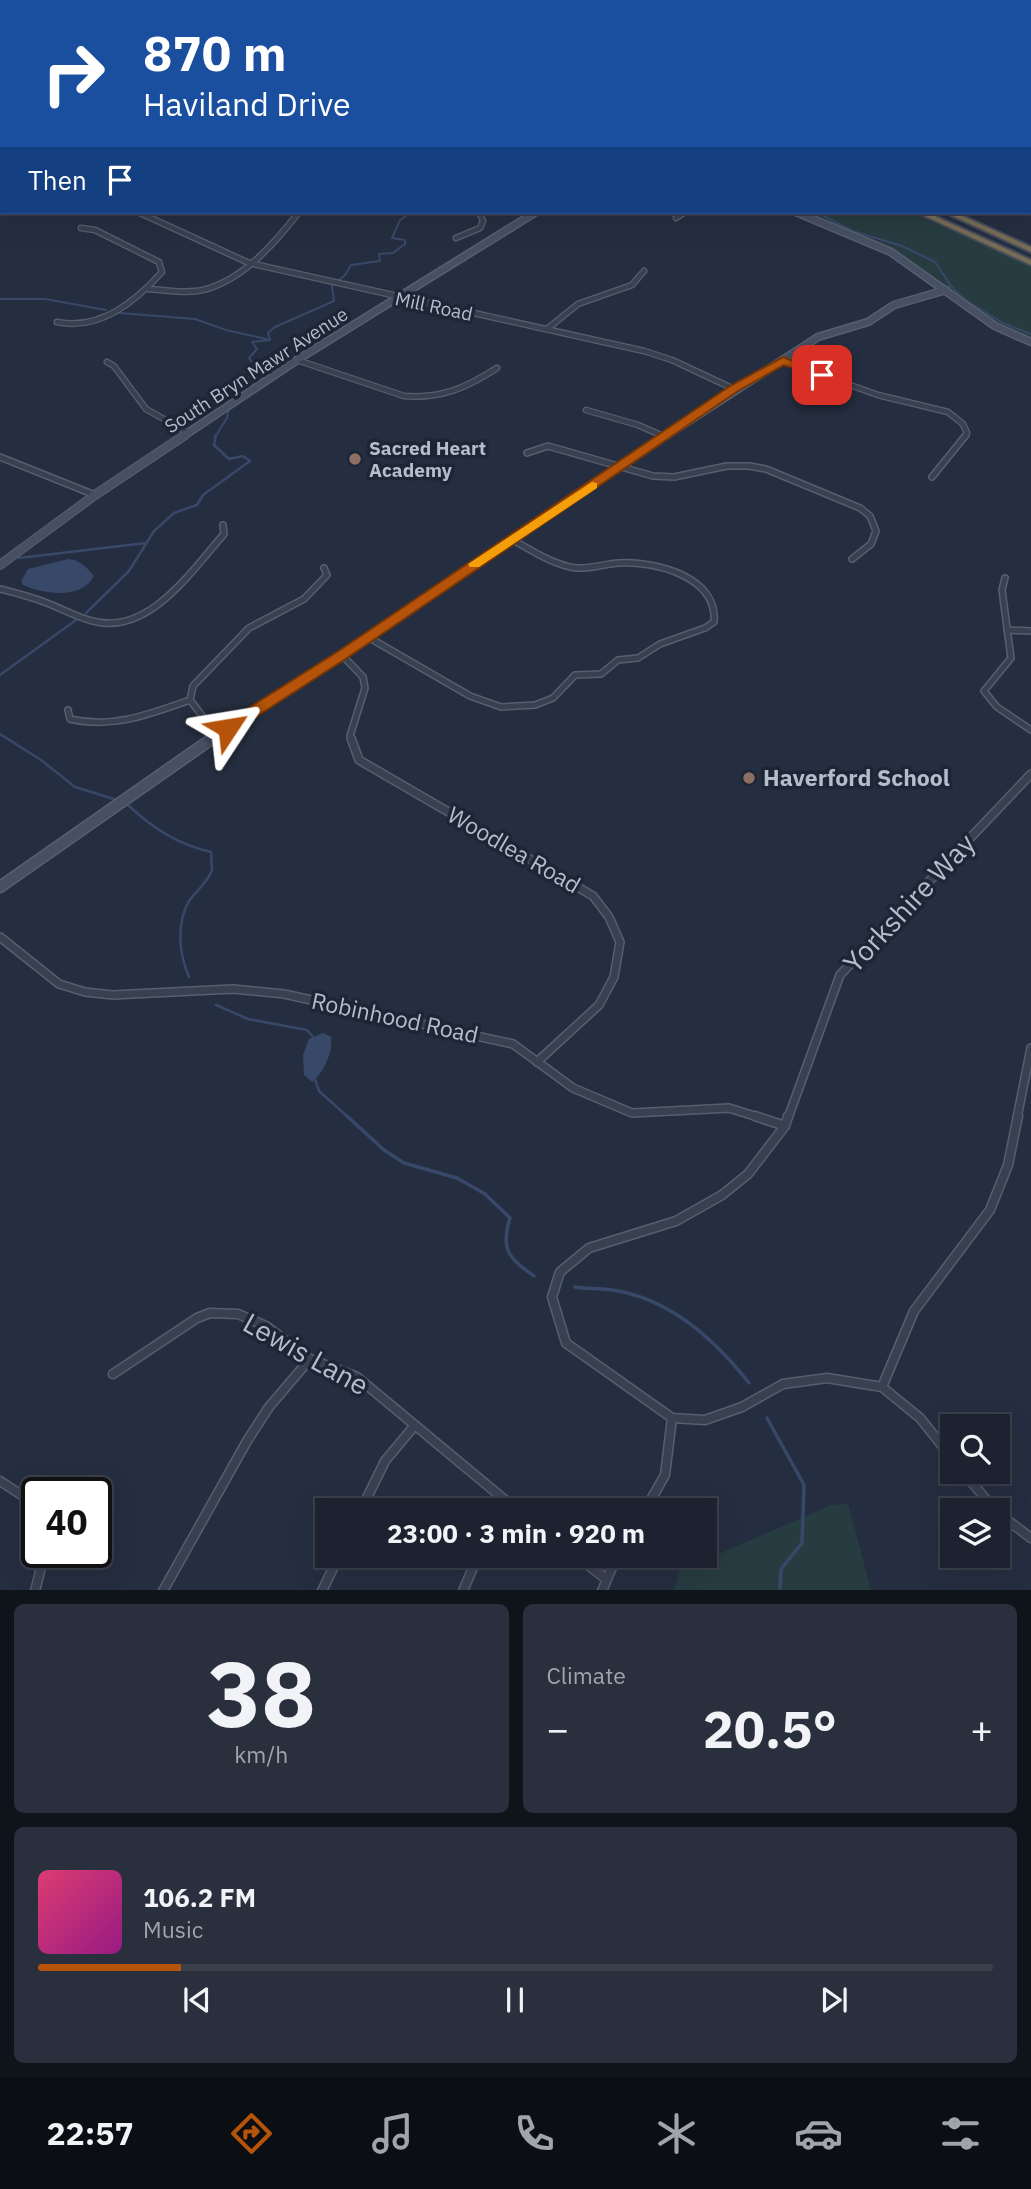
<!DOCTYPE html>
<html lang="en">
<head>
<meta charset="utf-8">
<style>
  :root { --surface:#1c2230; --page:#292f3c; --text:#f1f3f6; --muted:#a0a4ab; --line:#3a3f4c; --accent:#b45309 }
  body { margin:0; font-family:"IBM Plex Sans",sans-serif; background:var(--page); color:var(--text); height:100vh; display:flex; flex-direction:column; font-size:26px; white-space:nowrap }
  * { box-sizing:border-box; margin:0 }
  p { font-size:23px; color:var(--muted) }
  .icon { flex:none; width:38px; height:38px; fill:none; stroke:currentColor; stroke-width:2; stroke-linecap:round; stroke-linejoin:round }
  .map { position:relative; height:1590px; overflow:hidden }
  .sheet { display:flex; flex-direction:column; gap:14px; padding:14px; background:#0f131a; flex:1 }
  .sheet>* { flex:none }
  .banner { position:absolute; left:0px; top:0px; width:1032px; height:214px; box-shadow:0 7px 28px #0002,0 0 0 2px var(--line); background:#1a4fa0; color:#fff; overflow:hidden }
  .fabs { position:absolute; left:940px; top:1414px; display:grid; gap:14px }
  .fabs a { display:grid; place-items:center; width:70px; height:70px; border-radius:0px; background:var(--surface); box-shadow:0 7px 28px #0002,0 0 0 2px var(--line); font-size:35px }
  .speed { position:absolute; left:21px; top:1477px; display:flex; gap:14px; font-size:35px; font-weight:700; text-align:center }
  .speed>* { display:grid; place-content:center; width:91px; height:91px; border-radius:50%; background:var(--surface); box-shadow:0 7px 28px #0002,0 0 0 2px var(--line); line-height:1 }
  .speed .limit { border:4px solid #111; border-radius:10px; background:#fff; color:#111 }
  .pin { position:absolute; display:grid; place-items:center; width:60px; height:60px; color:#fff; margin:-30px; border-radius:14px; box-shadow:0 4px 10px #0006 }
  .me { position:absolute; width:77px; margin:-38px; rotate:57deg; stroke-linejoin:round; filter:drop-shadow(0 0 5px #0008) }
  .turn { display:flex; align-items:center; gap:24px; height:147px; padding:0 28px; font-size:32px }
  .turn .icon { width:91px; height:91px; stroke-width:2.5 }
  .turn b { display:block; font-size:49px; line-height:60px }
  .then { display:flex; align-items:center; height:66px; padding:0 28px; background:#0003; gap:14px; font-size:26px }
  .big { font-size:52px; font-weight:800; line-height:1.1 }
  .sheet .tile { flex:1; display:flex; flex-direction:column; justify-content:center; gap:10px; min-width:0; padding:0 24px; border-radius:10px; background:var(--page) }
  .sheet .dial { align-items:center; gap:0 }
  .dial b { font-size:91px; line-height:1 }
  .song { display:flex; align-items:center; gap:21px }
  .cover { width:84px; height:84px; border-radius:10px; background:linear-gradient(135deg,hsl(340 70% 55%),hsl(310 70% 35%)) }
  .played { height:7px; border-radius:4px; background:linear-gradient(90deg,var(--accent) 15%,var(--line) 15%) }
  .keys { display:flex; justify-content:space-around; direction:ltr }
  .heat { display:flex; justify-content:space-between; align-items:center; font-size:38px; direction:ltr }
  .sheet .tiles { flex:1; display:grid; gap:14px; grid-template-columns:1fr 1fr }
  .tile:last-child { grid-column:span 2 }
  .trip { position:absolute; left:315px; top:1498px; width:402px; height:70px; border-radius:0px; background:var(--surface); box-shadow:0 7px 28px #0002,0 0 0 2px var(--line); font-weight:800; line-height:70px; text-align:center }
  .tab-bar { display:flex; height:112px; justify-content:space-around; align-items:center; background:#0b0e13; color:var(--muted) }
  .tab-bar .icon { width:49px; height:49px }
  .tab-bar .on { color:var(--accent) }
  .tab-bar b { font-size:32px; color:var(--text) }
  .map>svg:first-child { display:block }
  .green { fill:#273c41 }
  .water { fill:#384868 }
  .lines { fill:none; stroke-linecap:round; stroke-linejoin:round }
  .stream-far2 { stroke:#384868; stroke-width:2 }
  .stream-far1 { stroke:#384868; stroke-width:2.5 }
  .stream { stroke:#384868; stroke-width:3.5 }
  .street-far4-casing { stroke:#575e6e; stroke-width:5 }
  .street-far3-casing { stroke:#575e6e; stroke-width:7 }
  .street-far2-casing { stroke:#575e6e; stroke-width:8 }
  .street-far1-casing { stroke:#575e6e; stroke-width:10 }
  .street-casing { stroke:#575e6e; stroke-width:11 }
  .secondary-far3-casing { stroke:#575e6e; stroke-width:7 }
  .secondary-far2-casing { stroke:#575e6e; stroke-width:9 }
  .secondary-far1-casing { stroke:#575e6e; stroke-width:10 }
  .secondary-casing { stroke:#575e6e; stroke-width:13 }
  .highway-casing { stroke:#444b5b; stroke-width:4 }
  .street-far4 { stroke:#394050; stroke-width:3.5 }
  .street-far3 { stroke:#394050; stroke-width:4.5 }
  .street-far2 { stroke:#394050; stroke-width:5 }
  .street-far1 { stroke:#394050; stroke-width:7 }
  .street { stroke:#394050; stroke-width:8 }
  .secondary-far3 { stroke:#474f63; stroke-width:5 }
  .secondary-far2 { stroke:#474f63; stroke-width:6 }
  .secondary-far1 { stroke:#474f63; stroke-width:8 }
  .secondary { stroke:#474f63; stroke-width:10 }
  .highway { fill:#766c56; fill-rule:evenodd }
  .route { fill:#b45309; stroke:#753606; stroke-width:2 }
  .slow { fill:#f59e0b }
  .education-dot { fill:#8d6e63; stroke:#1e2535; stroke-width:2.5 }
  .labels { text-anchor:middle; stroke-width:7; stroke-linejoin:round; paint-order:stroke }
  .far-street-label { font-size:19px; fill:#b5bccb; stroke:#1e2535 }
  .far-poi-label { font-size:19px; font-weight:bold; fill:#b5bccb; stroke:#1e2535; text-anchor:start }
  .poi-label { font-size:23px; font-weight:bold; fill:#b5bccb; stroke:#1e2535; text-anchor:start }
  .street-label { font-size:23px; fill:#b5bccb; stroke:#1e2535 }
  .near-street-label { font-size:28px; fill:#b5bccb; stroke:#1e2535 }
</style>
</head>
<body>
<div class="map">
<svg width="1031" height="1591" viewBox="0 0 1031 1591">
  <rect width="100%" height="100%" fill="#252e40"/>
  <!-- green -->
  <path class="green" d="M796 212H910L1031 266V342L992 322 889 251Z
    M848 1504 871 1590H674L680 1571 831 1505Z"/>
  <!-- water -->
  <path class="water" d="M68 559C78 559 88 568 94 576 82 600 43 594 23 585L21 581 28 569Z
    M323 1033 331 1037C333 1054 323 1073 312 1082L304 1075 303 1055 309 1039Z"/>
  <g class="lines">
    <!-- stream-far2 -->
    <path class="stream-far2" d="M440 0 442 2
      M816 212 853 231 902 246 935 262 951 286 965 300 1003 323 1031 334
      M0 299H45L106 310
      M120 313 195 319 226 330 266 339
      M270 340 268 333 275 327 334 301 332 286 345 275 351 265 380 261 379 254 393 253 405 244V240L392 238 400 220 412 212
      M215 437 227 418 231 396 257 368 249 358 257 349 252 342 270 340"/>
    <!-- stream-far1 -->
    <path class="stream-far1" d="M19 558 146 543
      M86 613 129 571 154 531 174 513 197 505 203 495 250 461 243 456 229 459 214 445 216 435
      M0 675 76 620
      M0 734 41 760 75 787 117 800
      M129 806C154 829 177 844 211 852L212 870C207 883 197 890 189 901 176 924 179 954 189 977
      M216 1005 248 1019 307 1030 313 1037
      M314 1076 319 1091 349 1118"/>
    <!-- stream -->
    <path class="stream" d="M347 1116 384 1150 404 1163 457 1178 485 1194 510 1218C500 1250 509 1258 534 1276
      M575 1287C589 1289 604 1288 618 1291 673 1301 716 1341 749 1383
      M767 1418 804 1485 802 1543 781 1569 780 1591"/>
    <!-- street-far4 casing -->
    <g class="street-far4-casing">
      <path id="street-far4" d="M699 0 704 2
        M920 0 926 2
        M851 2 854 0
        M0 99 2 102"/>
    </g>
    <!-- street-far3 casing -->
    <g class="street-far3-casing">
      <path id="street-far3" d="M138 212 249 263 644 351 672 360 734 389
        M676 218 685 212
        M456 238 480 228 483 221 479 212
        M148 289C166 290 185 294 203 290 243 280 275 243 299 212
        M57 322C100 331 136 301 162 272L159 262 95 230 81 228
        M547 329 578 304 632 285 644 271
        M297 360 404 396C441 399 466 388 497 368
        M783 361 878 395 948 412 963 424 967 433 965 437
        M107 362 114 366 146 409 189 433
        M586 410 638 425 663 436"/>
    </g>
    <!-- street-far2 casing -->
    <g class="street-far2-casing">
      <path id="street-far2" d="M527 453 548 446 653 476 674 477 727 466H749L766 469 860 508 870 516 876 531 871 544 852 559
        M0 457 95 495
        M932 477 966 435
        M1005 578 1002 590 1011 658 984 691 997 707 1031 730
        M0 589C16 593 31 597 47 603 63 609 79 619 97 622 151 633 193 569 224 534L223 525
        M1007 630 1031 631
        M368 637 470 696 501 707 535 705 553 698 575 675 601 674 618 660 638 658 660 644 705 628 714 622C718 576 654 561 619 563 604 564 590 569 576 568 553 565 531 550 511 539
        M342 655 363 677 365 688 350 736 351 740
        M68 710 70 719C113 729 150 714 190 700
        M217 735 190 700 193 686 249 628 304 599 327 575 324 568"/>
    </g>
    <!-- street-far1 casing -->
    <g class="street-far1-casing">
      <path id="street-far1" d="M351 738 359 760 593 896 609 917 620 942 614 977 599 1005 537 1062
        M0 937 59 984 85 992 113 995 233 989 284 994 513 1044 573 1088 632 1113 729 1108 761 1118
        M788 1118 840 975 1031 774
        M1017 1118 1031 1048"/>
    </g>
    <!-- street casing -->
    <g class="street-casing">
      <path id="street" d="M755 1116 785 1126
        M788 1116 785 1126 748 1174 722 1195 676 1221 589 1248 560 1272 552 1297 566 1343 672 1418 705 1420 742 1407 783 1384 827 1378 882 1387 920 1418 952 1458
        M113 1374 197 1318 210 1313 238 1314 266 1326 310 1359 357 1377 517 1510
        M882 1387 914 1311 990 1210 1008 1165 1018 1116
        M963 1472 995 1510
        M0 1481 23 1496 37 1513
        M361 1510 385 1461 415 1425
        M645 1510 665 1475 672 1418
        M998 1513 1031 1538
        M576 1556 606 1579
        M35 1591 45 1552
        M163 1591 247 1441 269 1407 310 1359
        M322 1591 339 1556
        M463 1591 478 1556
        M602 1591 617 1556"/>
    </g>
    <!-- secondary-far3 casing -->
    <g class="secondary-far3-casing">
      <path id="secondary-far3" d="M974 0 982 2
        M158 2 165 0
        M1020 2 1024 0"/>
    </g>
    <!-- secondary-far2 casing -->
    <g class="secondary-far2-casing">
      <path id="secondary-far2" d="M796 212 891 252 995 326 1031 342
        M182 437 297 360 536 212
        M664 437 818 337 868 322 894 305 946 290"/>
    </g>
    <!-- secondary-far1 casing -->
    <g class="secondary-far1-casing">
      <path id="secondary-far1" d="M0 565 95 495 185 435
        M210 740 342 655 666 435"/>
    </g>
    <!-- secondary casing -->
    <g class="secondary-casing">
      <path id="secondary" d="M0 887 213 738"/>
    </g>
    <!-- highway casing -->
    <g class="highway-casing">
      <path id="highway" d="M368 0 379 2H370Z
        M916 212H926L1031 260V265Z
        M944 212H954L1031 247V252Z"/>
    </g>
    <!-- street-far4 -->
    <use href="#street-far4" class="street-far4"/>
    <!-- street-far3 -->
    <use href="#street-far3" class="street-far3"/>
    <!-- street-far2 -->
    <use href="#street-far2" class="street-far2"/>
    <!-- street-far1 -->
    <use href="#street-far1" class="street-far1"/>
    <!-- street -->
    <use href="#street" class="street"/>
    <!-- secondary-far3 -->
    <use href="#secondary-far3" class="secondary-far3"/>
    <!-- secondary-far2 -->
    <use href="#secondary-far2" class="secondary-far2"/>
    <!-- secondary-far1 -->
    <use href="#secondary-far1" class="secondary-far1"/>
    <!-- secondary -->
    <use href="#secondary" class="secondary"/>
    <!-- highway -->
    <use href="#highway" class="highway"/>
  </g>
  <!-- route -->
  <path class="route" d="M783 357 828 375 822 379 784 365 738 391 347 658 234 731H223L221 728 223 724 337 652 730 386Z"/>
  <!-- slow -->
  <path class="slow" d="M592 482 597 483V488L479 567H470L468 564Z"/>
  <!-- markers -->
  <g class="education-dot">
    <circle cx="355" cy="459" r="7"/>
    <circle cx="749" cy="778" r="7"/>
  </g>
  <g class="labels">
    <!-- far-street labels -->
    <g class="far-street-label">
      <text transform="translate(434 306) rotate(12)" y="7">Mill Road</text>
      <text transform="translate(256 370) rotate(-33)" y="7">South Bryn Mawr Avenue</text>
    </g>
    <!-- far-poi labels -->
    <g class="far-poi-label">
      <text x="369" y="455">Sacred Heart<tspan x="369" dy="22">Academy</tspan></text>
    </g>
    <!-- poi labels -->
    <g class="poi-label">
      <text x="763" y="786">Haverford School</text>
    </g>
    <!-- street labels -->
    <g class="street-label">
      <text transform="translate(514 850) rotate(30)" y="8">Woodlea Road</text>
      <text transform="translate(395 1018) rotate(12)" y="8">Robinhood Road</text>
    </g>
    <!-- near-street labels -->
    <g class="near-street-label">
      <text transform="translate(909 903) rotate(-47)" y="10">Yorkshire Way</text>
      <text transform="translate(306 1354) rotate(29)" y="10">Lewis Lane</text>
    </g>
  </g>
</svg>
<div class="fabs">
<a><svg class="icon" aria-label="search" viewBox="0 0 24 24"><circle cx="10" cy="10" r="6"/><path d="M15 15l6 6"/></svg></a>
<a><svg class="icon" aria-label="layers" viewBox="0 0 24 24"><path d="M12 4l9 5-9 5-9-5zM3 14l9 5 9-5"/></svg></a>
</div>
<div class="speed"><div class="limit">40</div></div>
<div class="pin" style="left:822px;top:375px;background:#d93025"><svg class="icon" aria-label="arrive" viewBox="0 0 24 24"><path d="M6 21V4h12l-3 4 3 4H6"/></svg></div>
<svg class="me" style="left:228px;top:728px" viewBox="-20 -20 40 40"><path d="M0-17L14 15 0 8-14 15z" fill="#b45309" stroke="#fff" stroke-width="4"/></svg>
<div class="trip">23:00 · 3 min · 920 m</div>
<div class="banner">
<div class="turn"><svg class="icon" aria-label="right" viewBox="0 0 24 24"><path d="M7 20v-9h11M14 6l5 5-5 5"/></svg><div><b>870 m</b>Haviland Drive</div></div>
<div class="then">Then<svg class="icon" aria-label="arrive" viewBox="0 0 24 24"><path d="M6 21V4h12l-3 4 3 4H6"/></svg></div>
</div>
</div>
<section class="sheet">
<div class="tiles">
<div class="tile dial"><b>38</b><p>km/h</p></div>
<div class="tile"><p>Climate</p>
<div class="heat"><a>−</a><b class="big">20.5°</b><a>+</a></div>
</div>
<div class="tile">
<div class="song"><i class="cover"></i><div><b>106.2 FM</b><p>Music</p></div></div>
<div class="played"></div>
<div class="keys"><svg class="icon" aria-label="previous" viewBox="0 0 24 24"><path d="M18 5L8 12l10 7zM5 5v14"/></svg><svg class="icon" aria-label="pause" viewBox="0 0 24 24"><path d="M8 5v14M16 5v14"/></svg><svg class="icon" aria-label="next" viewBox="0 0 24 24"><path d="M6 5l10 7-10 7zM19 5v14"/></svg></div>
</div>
</div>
</section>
<nav class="tab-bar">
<b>22:57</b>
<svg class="icon on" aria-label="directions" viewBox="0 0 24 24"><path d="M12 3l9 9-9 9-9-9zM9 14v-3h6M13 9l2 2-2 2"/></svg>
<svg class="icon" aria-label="music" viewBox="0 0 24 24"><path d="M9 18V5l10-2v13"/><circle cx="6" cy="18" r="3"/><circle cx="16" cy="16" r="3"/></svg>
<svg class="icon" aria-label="phone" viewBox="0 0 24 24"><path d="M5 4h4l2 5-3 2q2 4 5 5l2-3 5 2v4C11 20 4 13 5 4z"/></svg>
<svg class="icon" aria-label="climate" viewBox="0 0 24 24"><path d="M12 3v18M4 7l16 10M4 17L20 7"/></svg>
<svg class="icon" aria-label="car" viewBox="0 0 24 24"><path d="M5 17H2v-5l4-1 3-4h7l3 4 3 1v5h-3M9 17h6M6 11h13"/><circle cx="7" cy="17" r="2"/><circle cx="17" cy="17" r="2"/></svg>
<svg class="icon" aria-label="filters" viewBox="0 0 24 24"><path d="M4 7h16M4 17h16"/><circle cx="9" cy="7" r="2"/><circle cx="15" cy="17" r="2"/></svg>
</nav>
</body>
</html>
